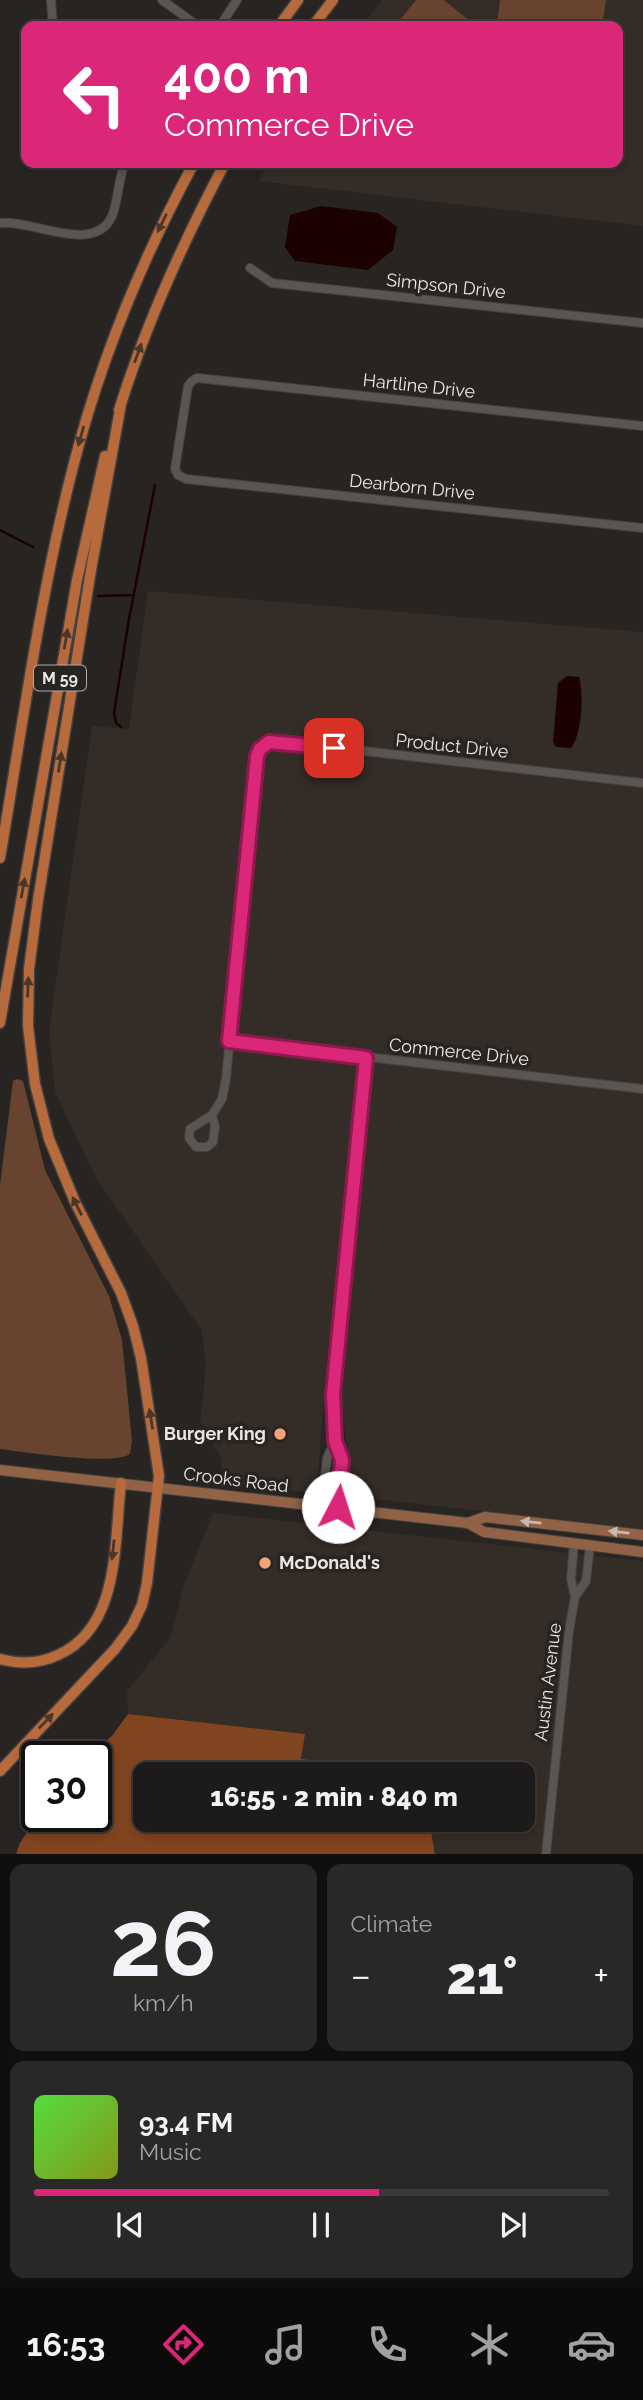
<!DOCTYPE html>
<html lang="en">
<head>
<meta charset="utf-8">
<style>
  :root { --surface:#1d1b1a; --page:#2a2827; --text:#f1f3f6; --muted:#a0a1a2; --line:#3b3939; --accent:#db2777 }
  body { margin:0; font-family:Raleway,sans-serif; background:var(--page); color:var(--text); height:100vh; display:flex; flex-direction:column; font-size:26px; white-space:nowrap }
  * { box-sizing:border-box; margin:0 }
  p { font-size:23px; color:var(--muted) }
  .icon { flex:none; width:38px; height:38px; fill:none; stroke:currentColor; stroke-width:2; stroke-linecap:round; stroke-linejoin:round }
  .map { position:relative; height:1854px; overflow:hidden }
  .sheet { display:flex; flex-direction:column; gap:10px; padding:10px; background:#100f0e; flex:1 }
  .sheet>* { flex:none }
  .top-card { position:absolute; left:21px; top:21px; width:602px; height:147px; border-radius:14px; box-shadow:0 4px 10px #0003,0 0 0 2px var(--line); background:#db2777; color:#fff; overflow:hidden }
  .speed { position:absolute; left:21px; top:1741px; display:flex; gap:14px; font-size:35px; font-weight:700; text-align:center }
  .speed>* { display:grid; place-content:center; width:91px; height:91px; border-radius:50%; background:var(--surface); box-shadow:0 4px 10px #0003,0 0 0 2px var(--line); line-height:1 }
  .speed .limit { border:4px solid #111; border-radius:10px; background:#fff; color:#111 }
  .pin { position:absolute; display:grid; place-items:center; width:60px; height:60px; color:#fff; margin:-30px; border-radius:14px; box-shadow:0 4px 10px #0006 }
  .me { position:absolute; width:77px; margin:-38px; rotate:5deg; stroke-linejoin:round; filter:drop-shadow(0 0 5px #0008) }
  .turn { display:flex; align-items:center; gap:24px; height:147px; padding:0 28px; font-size:32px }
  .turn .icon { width:91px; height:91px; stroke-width:2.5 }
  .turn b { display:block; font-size:49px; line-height:60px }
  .big { font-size:52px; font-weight:800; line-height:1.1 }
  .sheet .tile { flex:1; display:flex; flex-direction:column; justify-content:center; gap:10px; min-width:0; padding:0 24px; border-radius:14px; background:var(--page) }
  .sheet .dial { align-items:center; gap:0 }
  .dial b { font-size:91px; line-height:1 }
  .song { display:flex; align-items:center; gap:21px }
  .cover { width:84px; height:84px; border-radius:10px; background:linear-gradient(135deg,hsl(110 70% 55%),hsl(70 70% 35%)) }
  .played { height:7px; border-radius:4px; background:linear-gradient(90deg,var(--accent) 60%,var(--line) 60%) }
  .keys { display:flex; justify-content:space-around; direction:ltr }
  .heat { display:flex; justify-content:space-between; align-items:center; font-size:38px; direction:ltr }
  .sheet .tiles { flex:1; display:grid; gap:10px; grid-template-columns:1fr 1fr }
  .tile:last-child { grid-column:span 2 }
  .trip { position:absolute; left:133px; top:1762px; width:402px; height:70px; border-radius:14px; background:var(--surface); box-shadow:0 4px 10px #0003,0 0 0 2px var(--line); font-weight:800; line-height:70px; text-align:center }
  .tab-bar { display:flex; height:112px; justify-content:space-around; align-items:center; background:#0c0b0a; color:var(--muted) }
  .tab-bar .icon { width:49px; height:49px }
  .tab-bar .selected { color:var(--accent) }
  .tab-bar b { font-size:32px; color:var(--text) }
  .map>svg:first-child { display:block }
  .built { fill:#342c27 }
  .green { fill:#684430 }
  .forest { fill:#814420 }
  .water { fill:#1b0200 }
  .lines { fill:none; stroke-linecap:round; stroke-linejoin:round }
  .stream { stroke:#1b0200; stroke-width:2.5 }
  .minor-casing { stroke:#444140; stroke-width:10 }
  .major-casing { stroke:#444140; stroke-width:12 }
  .highway-casing { stroke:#444140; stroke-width:13 }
  .minor { stroke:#585553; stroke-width:8 }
  .major { stroke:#916245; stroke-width:10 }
  .highway { stroke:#b76a3c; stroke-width:10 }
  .oneway { fill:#4b3628 }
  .oneway2 { fill:#cab8ae }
  .route-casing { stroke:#8e194d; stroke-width:18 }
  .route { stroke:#db2777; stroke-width:12 }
  .poi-dot { fill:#f0a378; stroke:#272422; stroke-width:2.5 }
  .labels { text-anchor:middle; stroke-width:7; stroke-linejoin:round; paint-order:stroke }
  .shield { fill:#272422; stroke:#afacab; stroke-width:2 }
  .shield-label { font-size:16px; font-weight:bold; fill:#e9e7e6 }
  .street-label { font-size:18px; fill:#e9e7e6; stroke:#272422 }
  .poi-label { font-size:18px; font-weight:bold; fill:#e9e7e6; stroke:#272422; text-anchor:end }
</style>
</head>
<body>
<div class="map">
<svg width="643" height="1854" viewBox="0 0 643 1854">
  <rect width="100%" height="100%" fill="#272422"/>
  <!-- built -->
  <path class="built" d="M382 0H643V226L259 181 269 163H618V26H362Z
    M148 591 643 632V1529L355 1497 348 1492 345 1483 347 1446 340 1396 342 1358 327 1356 318 1478 310 1493 247 1485 220 1478 222 1460 200 1421 206 1364 201 1329 96 1178 55 1092 49 1031 92 726 129 729Z
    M213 1513 643 1561V1854H435L429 1820H523V1774H429L428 1772 301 1759 304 1734 128 1714 127 1691 170 1638 184 1585Z"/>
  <!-- green -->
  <path class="green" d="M416 0H444L471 22 467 26H395Z
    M500 0H606L602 26H497Z
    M17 1079 23 1081 45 1170 109 1296 122 1340 132 1441 130 1454C111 1466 26 1452 0 1449V1185L13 1081Z"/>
  <!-- forest -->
  <path class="forest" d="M128 1714 305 1734 301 1759 429 1772V1774H145V1820H429L435 1854H16L20 1843 37 1817 96 1816V1757H87L112 1736Z"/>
  <!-- water -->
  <path class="water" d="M321 206 378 213 397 227 393 250 368 270 295 261 285 247 290 215Z
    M567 676 579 677C584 694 582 734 571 748L556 747 553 742 558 683Z"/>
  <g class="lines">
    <!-- stream -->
    <path class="stream" d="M0 530 33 547
      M98 596 134 595
      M121 727 116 723 114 713 129 619 155 485"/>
    <!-- minor casing -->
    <g class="minor-casing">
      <path id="minor" d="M51 0 53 26
        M162 0 198 26
        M220 26 237 0
        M0 223C32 219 94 256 112 216 118 202 118 180 125 163
        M250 268 272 283 643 323
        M643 426 197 378 192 381 188 386 175 469 178 475 186 479 643 528
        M229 1041 643 1089
        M212 1115 215 1126 213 1142 207 1147H196L189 1138 190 1129 212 1115 222 1099 226 1079 256 764C258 751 262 743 276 741L643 783
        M322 1505 327 1458 335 1441
        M338 1507 342 1460 335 1441 333 1394 366 1058
        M574 1544 571 1579 575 1597
        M546 1854 569 1631 575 1597 586 1581 590 1546"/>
    </g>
    <!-- major casing -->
    <g class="major-casing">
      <path id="major" d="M0 1470 468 1523 484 1532 643 1552
        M468 1523 485 1517 643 1535"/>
    </g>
    <!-- highway casing -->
    <g class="highway-casing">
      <path id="highway" d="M279 26 298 0
        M313 26 333 0
        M119 410C146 324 183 242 225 163
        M0 858C22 728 40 595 73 467 100 361 142 259 194 163
        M0 1023 77 580 105 456
        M0 1659C19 1664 39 1664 58 1655 121 1627 114 1541 121 1483
        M0 1771 115 1649 132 1626 142 1605 147 1583 159 1476 141 1358 133 1326 121 1293 75 1202 49 1139 35 1084 28 1026 29 969 38 900 91 570 121 404"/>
    </g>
    <!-- minor -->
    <use href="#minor" class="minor"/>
    <!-- major -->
    <use href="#major" class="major"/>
    <!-- highway -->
    <use href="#highway" class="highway"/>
  </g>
  <!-- one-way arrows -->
  <defs><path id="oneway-solid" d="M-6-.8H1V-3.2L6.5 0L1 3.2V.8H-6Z" transform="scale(1.75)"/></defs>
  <g class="oneway">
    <use href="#oneway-solid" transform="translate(162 223) rotate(116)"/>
    <use href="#oneway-solid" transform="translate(138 353) rotate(-70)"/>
    <use href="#oneway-solid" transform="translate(81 436) rotate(106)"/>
    <use href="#oneway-solid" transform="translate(66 639) rotate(-80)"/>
    <use href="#oneway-solid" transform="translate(60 762) rotate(-81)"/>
    <use href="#oneway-solid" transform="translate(23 888) rotate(-80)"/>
    <use href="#oneway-solid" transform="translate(28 987) rotate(-88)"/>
    <use href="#oneway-solid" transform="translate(77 1206) rotate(-117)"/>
    <use href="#oneway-solid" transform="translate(151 1419) rotate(-99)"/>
    <use href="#oneway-solid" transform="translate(113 1550) rotate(96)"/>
    <use href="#oneway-solid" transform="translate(46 1721) rotate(-46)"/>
  </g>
  <g class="oneway2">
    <use href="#oneway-solid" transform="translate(531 1522) rotate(-174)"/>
    <use href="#oneway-solid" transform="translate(619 1532) rotate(-174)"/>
  </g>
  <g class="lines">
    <!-- route casing -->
    <g class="route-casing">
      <path id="route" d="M334 748 269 742 260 749 257 756 229 1041 366 1058 333 1394 335 1441 342 1460 338 1507"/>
    </g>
    <!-- route -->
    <use href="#route" class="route"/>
  </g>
  <!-- markers -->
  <g class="poi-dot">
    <circle cx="280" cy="1434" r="7"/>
    <circle cx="265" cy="1563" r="7"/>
  </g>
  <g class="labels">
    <!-- shield labels -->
    <rect class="shield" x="34" y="665.5" width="52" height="25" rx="5"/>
    <g class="shield-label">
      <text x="60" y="684">M 59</text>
    </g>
    <!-- street labels -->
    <g class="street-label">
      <text transform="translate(446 286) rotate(6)" y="6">Simpson Drive</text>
      <text transform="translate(419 386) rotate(6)" y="6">Hartline Drive</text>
      <text transform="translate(412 487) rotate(6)" y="6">Dearborn Drive</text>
      <text transform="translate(452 746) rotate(6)" y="6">Product Drive</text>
      <text transform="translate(459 1052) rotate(6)" y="6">Commerce Drive</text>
      <text transform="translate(236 1480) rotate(7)" y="6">Crooks Road</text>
      <text transform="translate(548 1682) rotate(-83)" y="6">Austin Avenue</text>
    </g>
    <!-- poi labels -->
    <g class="poi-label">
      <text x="266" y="1440">Burger King</text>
      <text x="279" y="1569" text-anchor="start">McDonald's</text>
    </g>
  </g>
</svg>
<div class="speed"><div class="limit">30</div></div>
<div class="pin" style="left:334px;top:748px;background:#d93025"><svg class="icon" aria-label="arrive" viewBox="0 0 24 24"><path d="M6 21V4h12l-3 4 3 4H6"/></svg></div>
<svg class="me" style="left:338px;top:1507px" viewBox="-20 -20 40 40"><circle r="19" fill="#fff"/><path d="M0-13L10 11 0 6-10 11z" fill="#db2777"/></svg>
<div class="trip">16:55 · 2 min · 840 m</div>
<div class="top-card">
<div class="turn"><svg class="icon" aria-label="left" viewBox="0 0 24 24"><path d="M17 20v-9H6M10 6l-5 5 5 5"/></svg><div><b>400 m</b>Commerce Drive</div></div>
</div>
</div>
<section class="sheet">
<div class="tiles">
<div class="tile dial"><b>26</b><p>km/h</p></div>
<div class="tile"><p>Climate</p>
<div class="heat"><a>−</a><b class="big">21°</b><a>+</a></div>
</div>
<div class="tile">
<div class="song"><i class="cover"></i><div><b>93.4 FM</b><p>Music</p></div></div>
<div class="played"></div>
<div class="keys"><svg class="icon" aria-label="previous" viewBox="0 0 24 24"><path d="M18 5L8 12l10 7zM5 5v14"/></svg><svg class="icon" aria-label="pause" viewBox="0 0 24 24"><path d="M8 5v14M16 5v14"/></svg><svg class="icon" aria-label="next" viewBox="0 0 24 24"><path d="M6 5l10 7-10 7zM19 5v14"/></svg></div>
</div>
</div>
</section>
<nav class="tab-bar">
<b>16:53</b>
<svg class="icon selected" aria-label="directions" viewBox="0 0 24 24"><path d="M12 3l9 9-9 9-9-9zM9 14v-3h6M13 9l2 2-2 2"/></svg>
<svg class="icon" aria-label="music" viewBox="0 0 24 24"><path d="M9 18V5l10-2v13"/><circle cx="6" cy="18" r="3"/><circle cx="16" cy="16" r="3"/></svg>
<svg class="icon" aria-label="phone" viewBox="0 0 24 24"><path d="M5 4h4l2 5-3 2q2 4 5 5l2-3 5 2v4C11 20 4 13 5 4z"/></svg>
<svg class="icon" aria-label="climate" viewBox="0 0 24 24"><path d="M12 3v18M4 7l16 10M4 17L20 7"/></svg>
<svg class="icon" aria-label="car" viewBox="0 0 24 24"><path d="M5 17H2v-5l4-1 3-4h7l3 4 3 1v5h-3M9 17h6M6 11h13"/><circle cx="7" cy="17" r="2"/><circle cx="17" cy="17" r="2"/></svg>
</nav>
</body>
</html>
